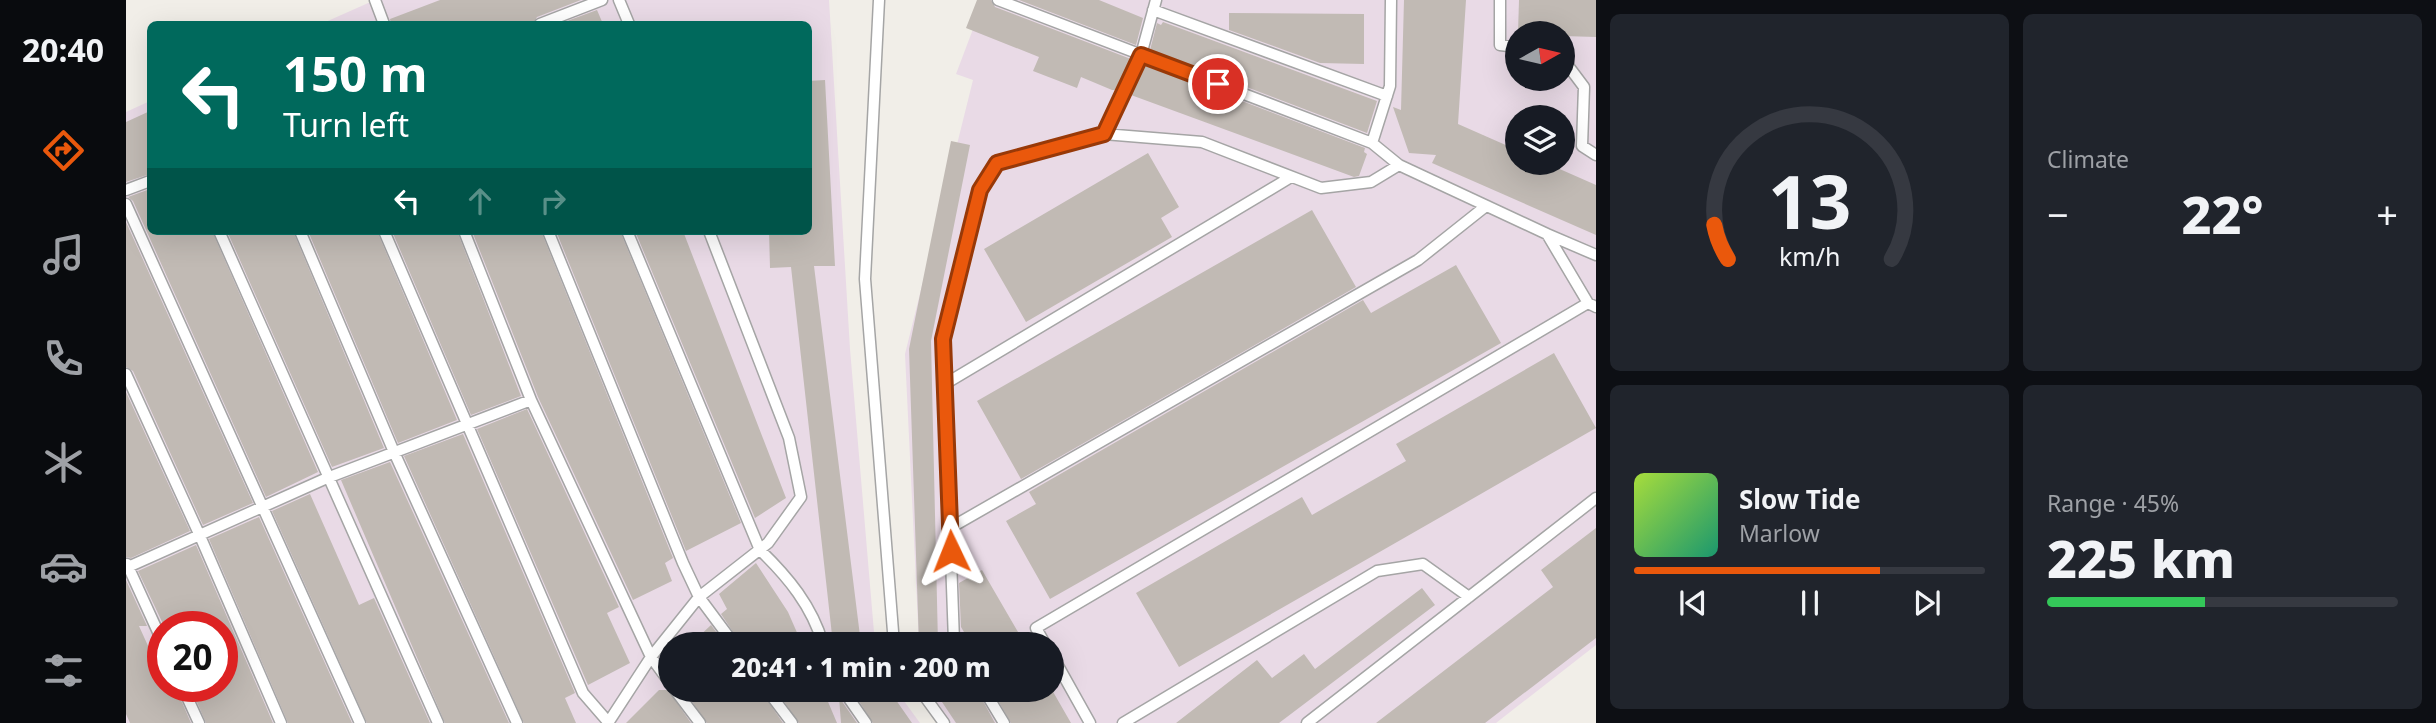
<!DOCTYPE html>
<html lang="en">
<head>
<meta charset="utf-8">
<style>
  :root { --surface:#171b24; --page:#20242c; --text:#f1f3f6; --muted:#9ea1a6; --line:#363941; --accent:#ea580c }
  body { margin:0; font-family:"Noto Sans",sans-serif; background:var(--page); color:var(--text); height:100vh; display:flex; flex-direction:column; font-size:26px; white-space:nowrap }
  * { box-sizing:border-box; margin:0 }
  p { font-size:23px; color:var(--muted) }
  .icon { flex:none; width:38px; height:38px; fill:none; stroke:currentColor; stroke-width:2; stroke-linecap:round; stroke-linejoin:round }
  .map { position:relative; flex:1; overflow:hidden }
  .details { display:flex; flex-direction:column; gap:14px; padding:14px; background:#0d0f14; width:840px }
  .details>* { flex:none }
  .hud { position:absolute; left:21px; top:21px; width:665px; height:214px; border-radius:10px; box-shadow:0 7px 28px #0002; background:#00695c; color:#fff; overflow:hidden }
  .needle { width:46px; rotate:82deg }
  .tools { position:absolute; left:1379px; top:21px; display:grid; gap:14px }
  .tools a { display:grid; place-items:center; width:70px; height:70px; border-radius:50%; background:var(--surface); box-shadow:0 7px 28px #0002; font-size:35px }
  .speed { position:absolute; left:21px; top:611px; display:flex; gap:14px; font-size:35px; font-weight:700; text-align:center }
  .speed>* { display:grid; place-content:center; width:91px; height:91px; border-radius:50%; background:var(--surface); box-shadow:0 7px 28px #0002; line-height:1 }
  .speed .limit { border:10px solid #d22; background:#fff; color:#111 }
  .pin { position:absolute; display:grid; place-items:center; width:60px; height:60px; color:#fff; margin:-30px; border:4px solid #fff; border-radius:50%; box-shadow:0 2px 7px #0007 }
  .me { position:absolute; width:77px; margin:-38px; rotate:358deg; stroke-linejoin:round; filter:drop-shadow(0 0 5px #0008) }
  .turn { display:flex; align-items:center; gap:24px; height:147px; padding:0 21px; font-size:32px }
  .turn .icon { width:91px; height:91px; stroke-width:2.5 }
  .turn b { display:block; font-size:49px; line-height:60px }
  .lanes { display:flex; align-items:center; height:66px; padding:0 21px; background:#0003; justify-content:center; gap:35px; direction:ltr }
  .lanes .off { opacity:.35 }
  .big { font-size:52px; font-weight:800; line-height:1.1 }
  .details .tile { flex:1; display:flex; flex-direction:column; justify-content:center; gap:10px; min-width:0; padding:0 24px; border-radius:10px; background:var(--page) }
  .details .dial { align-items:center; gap:0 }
  .dial svg { height:182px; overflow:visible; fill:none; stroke:var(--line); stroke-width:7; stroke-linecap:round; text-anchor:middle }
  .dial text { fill:var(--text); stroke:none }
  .song { display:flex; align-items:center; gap:21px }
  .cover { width:84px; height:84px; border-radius:10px; background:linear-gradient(135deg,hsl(80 70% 55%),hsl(160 70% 35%)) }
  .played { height:7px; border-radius:4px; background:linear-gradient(90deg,var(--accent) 70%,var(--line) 70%) }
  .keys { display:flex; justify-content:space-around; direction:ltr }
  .heat { display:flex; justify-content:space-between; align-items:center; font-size:38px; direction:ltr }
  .charge { height:10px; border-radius:5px; background:linear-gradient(90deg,#34c759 45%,var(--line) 0) }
  .details .tiles { flex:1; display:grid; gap:14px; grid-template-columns:repeat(2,1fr) }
  .trip { position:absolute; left:532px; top:632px; width:406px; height:70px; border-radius:35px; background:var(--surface); box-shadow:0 7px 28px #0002; font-weight:800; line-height:70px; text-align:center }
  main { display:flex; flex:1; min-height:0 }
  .tab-bar { display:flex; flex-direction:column; width:126px; justify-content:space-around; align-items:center; background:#090b0e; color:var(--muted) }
  .tab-bar .icon { width:49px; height:49px }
  .tab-bar .on { color:var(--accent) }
  .tab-bar b { font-size:32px; color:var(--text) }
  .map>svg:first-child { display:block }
  .industrial { fill:#e9dae6; fill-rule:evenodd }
  .building { fill:#c1bab4 }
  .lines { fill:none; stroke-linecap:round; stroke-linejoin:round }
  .lane-casing { stroke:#a5a5a5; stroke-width:13 }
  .lane { stroke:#fff; stroke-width:10 }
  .route-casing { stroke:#983908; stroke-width:18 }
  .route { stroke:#ea580c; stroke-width:12 }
</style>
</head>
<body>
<main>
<nav class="tab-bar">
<b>20:40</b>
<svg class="icon on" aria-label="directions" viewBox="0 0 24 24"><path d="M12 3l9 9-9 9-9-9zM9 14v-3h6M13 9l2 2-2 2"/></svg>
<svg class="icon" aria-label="music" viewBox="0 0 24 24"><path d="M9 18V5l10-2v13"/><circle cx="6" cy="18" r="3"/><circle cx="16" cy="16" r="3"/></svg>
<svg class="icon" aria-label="phone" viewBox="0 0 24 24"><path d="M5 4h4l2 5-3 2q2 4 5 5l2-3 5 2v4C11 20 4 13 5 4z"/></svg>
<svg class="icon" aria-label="climate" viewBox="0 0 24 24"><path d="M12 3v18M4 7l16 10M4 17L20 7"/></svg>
<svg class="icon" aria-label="car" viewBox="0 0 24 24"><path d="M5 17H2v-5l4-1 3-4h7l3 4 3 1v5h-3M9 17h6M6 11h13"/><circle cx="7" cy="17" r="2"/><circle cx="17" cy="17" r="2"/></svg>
<svg class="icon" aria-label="filters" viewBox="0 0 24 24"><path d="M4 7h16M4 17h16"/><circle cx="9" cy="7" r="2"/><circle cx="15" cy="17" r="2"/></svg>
</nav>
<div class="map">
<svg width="1470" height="723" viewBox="0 0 1470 723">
  <rect width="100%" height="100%" fill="#f1eee8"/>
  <!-- industrial -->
  <path class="industrial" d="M249 0H703L724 349 749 644H544V690H770L794 723H0V112L24 101V231H682V24H195ZM37 626H96V686H37Z
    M858 0H1470V645L1370 723H825L800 690H926V644H793L779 354 847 80 830 74ZM1391 33H1437V79H1391ZM1391 117H1437V163H1391Z"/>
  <!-- building -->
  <path class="building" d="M314 0H455L411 17 407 24H265L264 19Z
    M851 0H865L869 7 1005 59 991 90H986L955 77 951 88 907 71 913 57 840 28Z
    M893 0H973L1017 18 1010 45Z
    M1278 0H1340L1332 124 1391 150V163H1420L1470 185V235L1306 163 1310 155 1283 153 1267 107 1275 110Z
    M1393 0H1470V37L1437 36V33H1392Z
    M471 10 477 24H433Z
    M1103 13 1238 14V64L1194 63 1103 30Z
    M1037 22 1251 101 1241 133 1024 50 1031 23 1035 25Z
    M1019 64 1239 148 1238 152 1241 154 1233 176 1228 177 1005 95Z
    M699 80 709 266H688L735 644H707L665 267 644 268 643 231H682V81Z
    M24 111V174L0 182V122Z
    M825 141 844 145 805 341 812 644H793L783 349Z
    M1022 153 1053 207 1035 218 1046 237 900 322 858 249Z
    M24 189V231H86L192 472 140 497 7 201 2 197Z
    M1186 210 1230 287 895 479 851 401Z
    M0 222 127 503 77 525 7 371 0 367Z
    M101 231H167L258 448 206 467Z
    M182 231H251L331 420 272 443Z
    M266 231H331L395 396 345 415Z
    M346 231H415L547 558 539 563 546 581 507 600 412 397Z
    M430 231H494L615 523 560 551Z
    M509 231H557L660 498 629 518Z
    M1330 265 1375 343 924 599 880 521 910 504 903 492 1237 300 1245 313Z
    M1428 353 1470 428 1053 667 1010 593 1176 497 1186 515 1280 461 1270 444Z
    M0 392 64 531 5 558 0 557Z
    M401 409 493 607 481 613 504 663 462 685 351 429Z
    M337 434 449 693 439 698 450 723H398L278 456Z
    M264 462 383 723H319L215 480Z
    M184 494 233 605 248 598 304 723H241L146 511Z
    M133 517 226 723H162L83 539Z
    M1470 528V638L1359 723H1250L1427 587 1415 570Z
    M70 545 147 723H80L64 686H96V626H38L12 571Z
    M630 563 662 612 676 644H615L595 614 601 609 593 594Z
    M856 570 899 644H845L835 627 833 583Z
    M0 580 21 626H13L37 679V686H49L65 723H4L0 714Z
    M1296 588 1309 605 1153 723H1050L1131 660 1146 678 1178 654 1189 669Z
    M585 625 599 644H565Z
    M533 690H542L565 723H500Z
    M558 690H634L657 723H581Z
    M650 690H697L711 723H673Z
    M726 690H763L786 723H747Z
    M808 690H851L869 723H830Z
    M866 690H926L945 723H885Z
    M713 697 731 723H715Z"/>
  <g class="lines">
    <!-- lane casing -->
    <g class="lane-casing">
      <path id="lane" d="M249 0 258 24
        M493 0 503 24
        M753 0 739 279 768 644
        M872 0 1246 143 1273 165 1421 234 1462 303 1470 307
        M1374 0V45L1391 47
        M1027 10 1261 96
        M414 24 476 0
        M1437 59 1458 87 1456 146 1470 155
        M978 134 1015 55 1030 0
        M1246 143 1264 86 1265 0
        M0 190 24 181
        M0 204 234 723
        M93 231 312 723
        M174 231 268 452 391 723
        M258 231 457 693 483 723
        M338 231 405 400 525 657 544 683
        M422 231 557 563 573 597 608 644
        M501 231 634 550C662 577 686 606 697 644
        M1421 234 1470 255
        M0 374 74 536 155 723
        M819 384 1165 177
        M824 528 1292 260 1360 206
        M1 564 37 643
        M2 567 201 478 405 400
        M830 644 828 641 817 339 854 190 871 163 978 134 1076 142 1195 188 1245 182 1273 165
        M919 644 910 628 1462 303
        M926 655 964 723
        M56 686 73 723
        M549 690 574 723
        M641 690 666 723
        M717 690 740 723
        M794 690 818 723
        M858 690 878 723
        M482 723 525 657 573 597 642 543 675 497 663 438 583 231
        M997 723 1251 571 1297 564 1343 597
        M1181 723 1470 498"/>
    </g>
    <!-- lane -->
    <use href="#lane" class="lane"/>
  </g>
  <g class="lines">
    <!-- route casing -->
    <g class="route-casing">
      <path id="route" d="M825 551 817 339 854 190 871 163 978 134 1015 55 1092 84"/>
    </g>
    <!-- route -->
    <use href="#route" class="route"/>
  </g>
</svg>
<div class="tools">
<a><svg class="needle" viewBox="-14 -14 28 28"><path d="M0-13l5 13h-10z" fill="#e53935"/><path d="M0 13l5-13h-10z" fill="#9ea1a6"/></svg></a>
<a><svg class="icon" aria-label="layers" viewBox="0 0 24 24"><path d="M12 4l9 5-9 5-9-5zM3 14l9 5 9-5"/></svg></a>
</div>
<div class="speed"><div class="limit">20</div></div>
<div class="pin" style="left:1092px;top:84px;background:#d93025"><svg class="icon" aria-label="arrive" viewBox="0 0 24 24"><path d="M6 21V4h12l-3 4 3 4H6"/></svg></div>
<svg class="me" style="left:825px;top:551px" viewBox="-20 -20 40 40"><path d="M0-17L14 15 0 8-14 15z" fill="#ea580c" stroke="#fff" stroke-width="4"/></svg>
<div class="trip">20:41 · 1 min · 200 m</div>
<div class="hud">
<div class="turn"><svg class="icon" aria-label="left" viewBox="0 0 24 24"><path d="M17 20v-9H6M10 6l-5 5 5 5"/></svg><div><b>150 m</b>Turn left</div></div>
<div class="lanes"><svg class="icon" aria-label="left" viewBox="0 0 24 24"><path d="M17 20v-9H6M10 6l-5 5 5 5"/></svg><svg class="icon off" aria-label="ahead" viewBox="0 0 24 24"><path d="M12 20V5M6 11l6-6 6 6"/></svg><svg class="icon off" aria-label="right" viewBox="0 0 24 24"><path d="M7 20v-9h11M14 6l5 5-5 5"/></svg></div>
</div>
</div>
<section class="details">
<div class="tiles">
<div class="tile dial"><svg viewBox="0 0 100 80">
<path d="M14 69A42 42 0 1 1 86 69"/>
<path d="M14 69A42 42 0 0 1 8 54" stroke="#ea580c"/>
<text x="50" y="56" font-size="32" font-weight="700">13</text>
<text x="50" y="72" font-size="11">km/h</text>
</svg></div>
<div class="tile"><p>Climate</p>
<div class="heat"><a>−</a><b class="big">22°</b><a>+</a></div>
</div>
<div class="tile">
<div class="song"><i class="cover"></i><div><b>Slow Tide</b><p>Marlow</p></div></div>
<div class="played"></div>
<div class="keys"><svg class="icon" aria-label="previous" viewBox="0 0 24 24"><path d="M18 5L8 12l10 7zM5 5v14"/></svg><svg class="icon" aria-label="pause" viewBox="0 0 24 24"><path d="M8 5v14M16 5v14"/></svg><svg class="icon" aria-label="next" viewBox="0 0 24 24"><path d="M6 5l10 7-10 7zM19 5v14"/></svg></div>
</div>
<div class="tile"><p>Range · 45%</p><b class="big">225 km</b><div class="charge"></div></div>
</div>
</section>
</main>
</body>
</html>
